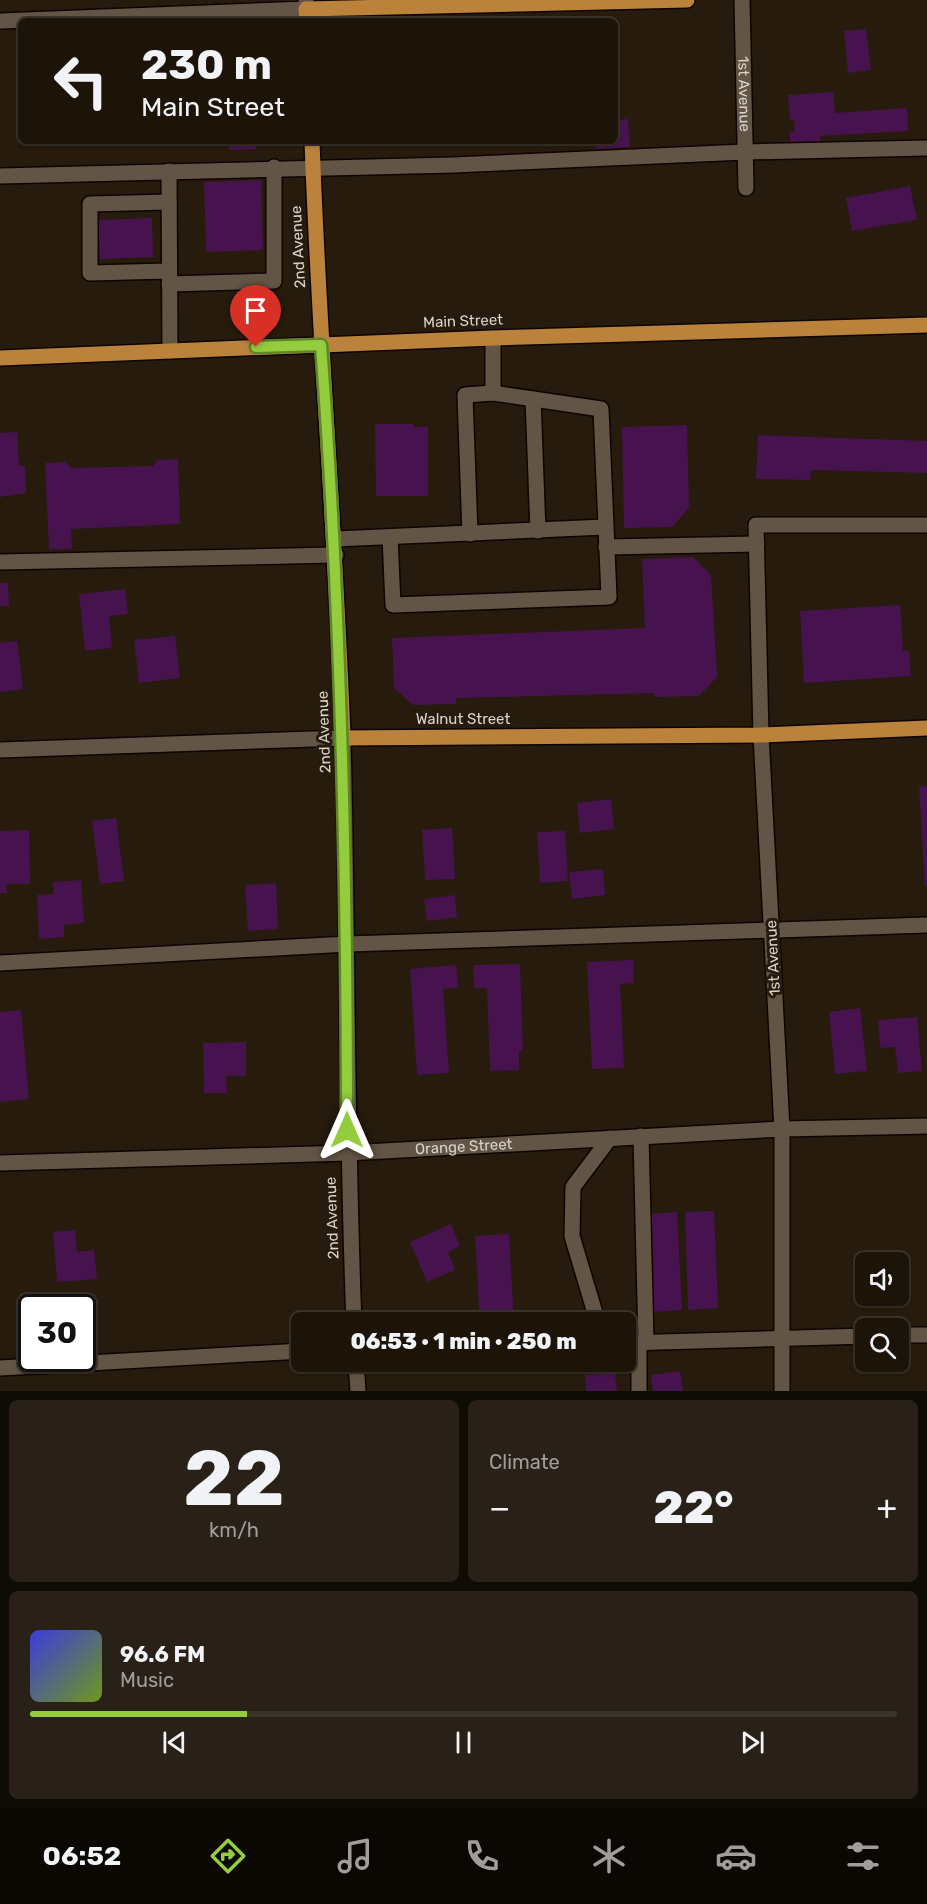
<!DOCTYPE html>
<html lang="en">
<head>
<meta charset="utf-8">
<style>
  :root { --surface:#1c1409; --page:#292117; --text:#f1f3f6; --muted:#a09e9c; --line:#3a332a; --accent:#93cd3e }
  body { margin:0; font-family:Rubik,sans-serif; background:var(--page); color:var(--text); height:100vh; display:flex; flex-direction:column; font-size:22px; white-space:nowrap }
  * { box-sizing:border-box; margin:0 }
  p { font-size:20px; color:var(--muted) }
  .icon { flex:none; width:33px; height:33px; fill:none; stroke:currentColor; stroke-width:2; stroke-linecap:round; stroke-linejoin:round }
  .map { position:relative; height:1391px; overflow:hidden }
  .side { display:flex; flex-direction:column; gap:9px; padding:9px; background:#0f0b05; flex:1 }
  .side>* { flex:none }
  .guide { position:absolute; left:18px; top:18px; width:600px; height:126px; border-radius:9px; box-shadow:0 2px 4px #0004,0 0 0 2px var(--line); background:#1c1409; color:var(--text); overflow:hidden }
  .buttons { position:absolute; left:855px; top:1252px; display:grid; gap:12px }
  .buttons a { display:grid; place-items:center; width:54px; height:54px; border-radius:9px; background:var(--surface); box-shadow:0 2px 4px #0004,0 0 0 2px var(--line); font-size:30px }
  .speed { position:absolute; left:18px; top:1294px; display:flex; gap:12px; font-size:30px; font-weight:700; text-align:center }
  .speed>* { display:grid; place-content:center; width:78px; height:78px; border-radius:50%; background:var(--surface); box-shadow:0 2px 4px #0004,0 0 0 2px var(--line); line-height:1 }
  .speed .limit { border:3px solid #111; border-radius:9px; background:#fff; color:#111 }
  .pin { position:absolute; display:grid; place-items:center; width:51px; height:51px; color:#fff; margin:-62px -26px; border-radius:50% 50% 50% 0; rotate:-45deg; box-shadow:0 0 6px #0007 }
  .pin .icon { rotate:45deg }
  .me { position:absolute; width:66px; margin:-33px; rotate:0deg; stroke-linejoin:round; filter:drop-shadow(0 0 4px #0008) }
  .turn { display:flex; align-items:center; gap:21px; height:126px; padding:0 24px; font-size:27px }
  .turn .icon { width:78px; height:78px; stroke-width:2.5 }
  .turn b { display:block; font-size:42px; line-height:51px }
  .big { font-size:45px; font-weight:800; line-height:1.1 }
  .side .widget { flex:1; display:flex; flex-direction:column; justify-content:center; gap:9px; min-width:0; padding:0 21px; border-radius:9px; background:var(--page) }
  .side .dial { align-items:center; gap:0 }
  .dial b { font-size:78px; line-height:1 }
  .song { display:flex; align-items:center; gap:18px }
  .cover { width:72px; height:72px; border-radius:9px; background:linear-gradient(135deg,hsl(240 70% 55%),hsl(80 70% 35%)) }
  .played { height:6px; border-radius:3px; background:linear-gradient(90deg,var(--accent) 25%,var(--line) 25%) }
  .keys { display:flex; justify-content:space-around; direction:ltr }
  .heat { display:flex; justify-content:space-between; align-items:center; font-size:33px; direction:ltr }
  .side .tiles { flex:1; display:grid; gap:9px; grid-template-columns:1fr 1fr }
  .widget:last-child { grid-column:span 2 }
  .trip { position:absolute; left:291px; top:1312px; width:345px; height:60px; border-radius:9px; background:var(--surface); box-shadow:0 2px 4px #0004,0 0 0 2px var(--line); font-weight:800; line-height:60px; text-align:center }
  .menu { display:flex; height:96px; justify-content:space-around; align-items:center; background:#0b0804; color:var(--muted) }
  .menu .icon { width:42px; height:42px }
  .menu .selected { color:var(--accent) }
  .menu b { font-size:27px; color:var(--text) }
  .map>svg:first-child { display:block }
  .building { fill:#47134f }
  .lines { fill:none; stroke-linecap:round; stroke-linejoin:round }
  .minor-casing { stroke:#0f0500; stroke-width:18 }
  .major-casing { stroke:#0f0500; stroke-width:18 }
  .minor { stroke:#625545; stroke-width:15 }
  .major { stroke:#bb823c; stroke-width:15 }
  .route-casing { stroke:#608528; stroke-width:15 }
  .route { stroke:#93cd3e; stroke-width:10 }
  .labels { text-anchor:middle; stroke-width:6; stroke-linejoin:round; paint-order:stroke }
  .street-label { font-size:15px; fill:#dad3c9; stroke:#261b0c }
</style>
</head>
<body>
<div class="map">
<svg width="927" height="1391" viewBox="0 0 927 1391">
  <rect width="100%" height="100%" fill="#261b0c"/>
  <!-- building -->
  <path class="building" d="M866 29 871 70 848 73 844 31Z
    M833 92 835 113 907 108 908 131 820 136 821 142 790 144V132L795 131 794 120H790L788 95Z
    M628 119 630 147 596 149V141H615V120Z
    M229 141H256V149L229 150Z
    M261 180 263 250 206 252 204 182Z
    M910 186 917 220 852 231 846 198Z
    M152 218 153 257 100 259 98 220Z
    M375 424H413V427H428V496H376Z
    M687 425 689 508 672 527 624 528 622 427Z
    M17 432 19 466H25L26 493 0 497V433Z
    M758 435 927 441V473L811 470 810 480 756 479Z
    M178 459 180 524 71 529 72 549H49L45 463 65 462 72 468 153 466 158 460Z
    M693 557 711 575 717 677 699 696 655 697 654 693 456 698V704L413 705 394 688 392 638 645 628 642 559Z
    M0 583H8L9 606H0Z
    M125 589 128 614 109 616 112 648 85 651 79 594Z
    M900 605 903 651H909L911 676 804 683 800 611Z
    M175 636 180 678 139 683 134 640Z
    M17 641 23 689 0 692V643Z
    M927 786V886H925L919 787Z
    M611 799 614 829 580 833 577 803Z
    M116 818 124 881 100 884 92 821Z
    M452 828 455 879 425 880 422 830Z
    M29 830 30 884H6L7 893H0V831Z
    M565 831 568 881 540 883 537 832Z
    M603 869 605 895 572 899 569 872Z
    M81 880 84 923 64 925V937L39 939 37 895 54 894 53 882Z
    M276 883 278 929 248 931 245 885Z
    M455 895 457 917 427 921 424 899Z
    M633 960 634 983 620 984 624 1068 592 1069 587 962Z
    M520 964 523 1051H519V1070L490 1071 487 988H474L473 965Z
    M456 965 458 988 443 989 449 1073 417 1075 410 969Z
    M860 1008 867 1071 835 1074 829 1012Z
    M21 1010 29 1099 0 1102V1012Z
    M917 1017 922 1071 898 1073 895 1047 880 1048 878 1020Z
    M246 1042V1076H226L227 1093H204L203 1043Z
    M714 1211 718 1308 688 1310 685 1212Z
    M677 1212 682 1310 653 1312 649 1214Z
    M451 1224 460 1246 448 1252 455 1270 427 1282 410 1242Z
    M75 1230 77 1252 94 1250 97 1279 57 1282 53 1232Z
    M509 1234 514 1323H480L475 1236Z
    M680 1371 683 1391H653L651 1375Z
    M615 1373 617 1391H586L585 1375Z"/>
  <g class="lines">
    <!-- minor casing -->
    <g class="minor-casing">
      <g id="minor">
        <path id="s1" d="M742 0 746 188"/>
        <path d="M0 21 306 9V0"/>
        <path d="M169 171 170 351"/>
        <path d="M0 176 453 165 745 152 927 148"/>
        <path d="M169 202 90 204V273L169 271"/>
        <path d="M169 284 274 281V167"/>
        <path d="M493 338V393"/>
        <path d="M533 399 538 531"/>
        <path d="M390 537 393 605 609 597 601 409 493 393 465 395 470 534"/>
        <path d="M335 539 605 527"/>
        <path d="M606 547 757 544"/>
        <path d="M0 562 336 555"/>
        <path d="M0 750 343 738C348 933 346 1128 354 1323"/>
        <path d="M0 963 348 944 927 925"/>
        <path d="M641 1136 646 1342"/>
        <path id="s2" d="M0 1163 347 1153 782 1129 927 1126"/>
        <path d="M598 1323 572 1236 573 1187 610 1138"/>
        <path d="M898 1335H927"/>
        <path d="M626 1343 866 1336"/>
        <path d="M356 1362 358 1391"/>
        <path d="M0 1368 302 1351"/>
        <path d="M639 1391V1343"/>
        <path d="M782 1391V1129L761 735 756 525H927"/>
      </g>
    </g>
    <!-- major casing -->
    <g class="major-casing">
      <path id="major" d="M307 21 306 9 687 0
        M312 141C319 340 336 539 343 738L761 735 927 728
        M0 358 493 338 927 325"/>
    </g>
    <!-- minor -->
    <use href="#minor" class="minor"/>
    <!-- major -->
    <use href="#major" class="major"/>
  </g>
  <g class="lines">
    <!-- route casing -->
    <g class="route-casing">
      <path id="route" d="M256 347 321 345C341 606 347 868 347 1130"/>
    </g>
    <!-- route -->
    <use href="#route" class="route"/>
  </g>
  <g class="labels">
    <!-- street labels -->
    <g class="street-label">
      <text dy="5" stroke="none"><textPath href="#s1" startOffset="94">1st Avenue</textPath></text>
      <text transform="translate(298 247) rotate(-93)" y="5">2nd Avenue</text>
      <text transform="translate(463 321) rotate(-2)" y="5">Main Street</text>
      <text x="463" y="724">Walnut Street</text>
      <text transform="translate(324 732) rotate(-92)" y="5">2nd Avenue</text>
      <text transform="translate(773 958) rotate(-93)" y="5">1st Avenue</text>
      <text dy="5" stroke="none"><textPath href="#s2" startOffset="464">Orange Street</textPath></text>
      <text transform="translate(332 1218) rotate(-92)" y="5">2nd Avenue</text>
    </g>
  </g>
</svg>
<div class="buttons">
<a><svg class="icon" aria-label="sound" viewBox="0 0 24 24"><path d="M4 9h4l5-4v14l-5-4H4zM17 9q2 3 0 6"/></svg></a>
<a><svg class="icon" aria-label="search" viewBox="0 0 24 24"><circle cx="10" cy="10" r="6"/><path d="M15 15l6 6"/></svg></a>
</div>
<div class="speed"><div class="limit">30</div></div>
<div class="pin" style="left:256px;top:347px;background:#d93025"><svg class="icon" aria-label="arrive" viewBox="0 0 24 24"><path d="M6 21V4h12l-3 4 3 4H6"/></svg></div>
<svg class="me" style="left:347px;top:1130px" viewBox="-20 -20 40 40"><path d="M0-17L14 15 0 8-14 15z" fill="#93cd3e" stroke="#fff" stroke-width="4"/></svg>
<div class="trip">06:53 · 1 min · 250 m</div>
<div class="guide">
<div class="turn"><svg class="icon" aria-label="left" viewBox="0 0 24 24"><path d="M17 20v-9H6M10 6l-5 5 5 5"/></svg><div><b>230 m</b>Main Street</div></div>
</div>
</div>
<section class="side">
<div class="tiles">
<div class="widget dial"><b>22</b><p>km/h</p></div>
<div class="widget"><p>Climate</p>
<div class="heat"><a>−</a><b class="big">22°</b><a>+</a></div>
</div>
<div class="widget">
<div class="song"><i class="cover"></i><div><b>96.6 FM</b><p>Music</p></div></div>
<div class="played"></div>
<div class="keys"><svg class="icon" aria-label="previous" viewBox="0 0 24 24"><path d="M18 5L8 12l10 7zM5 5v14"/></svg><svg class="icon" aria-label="pause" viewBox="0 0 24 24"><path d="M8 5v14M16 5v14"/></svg><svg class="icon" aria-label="next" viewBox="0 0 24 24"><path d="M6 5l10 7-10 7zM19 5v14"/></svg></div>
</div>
</div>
</section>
<nav class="menu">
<b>06:52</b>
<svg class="icon selected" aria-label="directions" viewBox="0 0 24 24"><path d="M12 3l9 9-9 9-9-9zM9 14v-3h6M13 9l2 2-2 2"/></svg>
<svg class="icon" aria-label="music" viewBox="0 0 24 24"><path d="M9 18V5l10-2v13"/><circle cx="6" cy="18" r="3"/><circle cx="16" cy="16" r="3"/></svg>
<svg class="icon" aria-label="phone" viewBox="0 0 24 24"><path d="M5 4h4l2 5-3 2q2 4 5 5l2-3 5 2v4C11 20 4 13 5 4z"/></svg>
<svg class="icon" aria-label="climate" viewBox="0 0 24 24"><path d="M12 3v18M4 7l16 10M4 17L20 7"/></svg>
<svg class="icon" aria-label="car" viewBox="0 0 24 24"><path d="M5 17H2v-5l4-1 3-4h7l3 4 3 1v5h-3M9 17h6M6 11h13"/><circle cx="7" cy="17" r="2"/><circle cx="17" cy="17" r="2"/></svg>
<svg class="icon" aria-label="filters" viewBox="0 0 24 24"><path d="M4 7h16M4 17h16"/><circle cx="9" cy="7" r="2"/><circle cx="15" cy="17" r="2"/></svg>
</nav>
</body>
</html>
